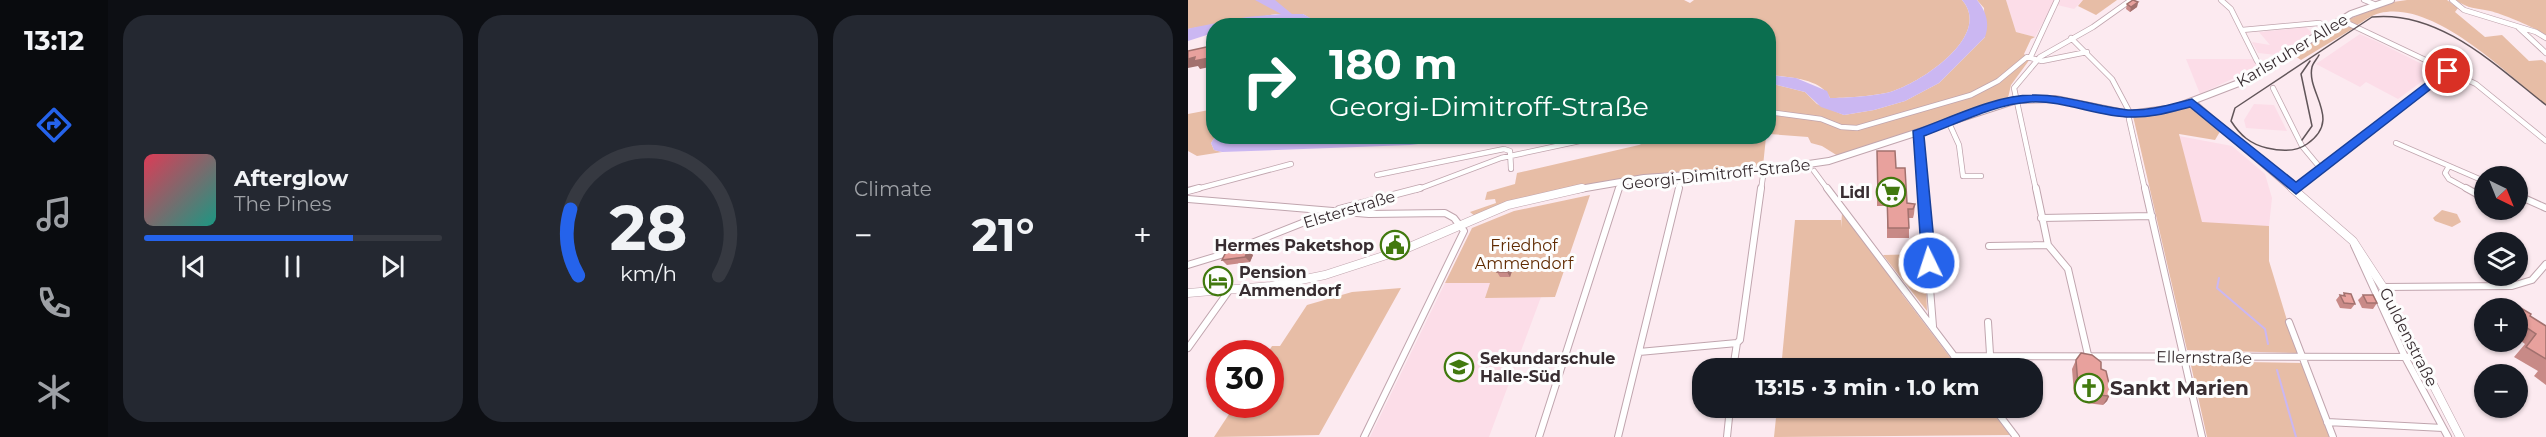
<!DOCTYPE html>
<html lang="en">
<head>
<meta charset="utf-8">
<style>
  :root { --surface:#171b24; --page:#242831; --text:#f1f3f6; --muted:#9ea1a6; --line:#363941; --accent:#2563eb }
  body { margin:0; font-family:Montserrat,sans-serif; background:var(--page); color:var(--text); height:100vh; display:flex; flex-direction:column; font-size:22px; white-space:nowrap }
  * { box-sizing:border-box; margin:0 }
  p { font-size:20px; color:var(--muted) }
  .icon { flex:none; width:33px; height:33px; fill:none; stroke:currentColor; stroke-width:2; stroke-linecap:round; stroke-linejoin:round }
  .map { position:relative; flex:1; overflow:hidden }
  .panel { display:flex; flex-direction:column; gap:15px; padding:15px; background:#0d0f14; width:1080px }
  .panel>* { flex:none }
  .guide { position:absolute; left:18px; top:18px; width:570px; height:126px; border-radius:24px; box-shadow:0 2px 4px #0004; background:#0b6e4f; color:#fff; overflow:hidden }
  .needle { width:39px; rotate:137deg }
  .fabs { position:absolute; left:1286px; top:166px; display:grid; gap:12px }
  .fabs a { display:grid; place-items:center; width:54px; height:54px; border-radius:50%; background:var(--surface); box-shadow:0 2px 4px #0004; font-size:30px }
  .speed { position:absolute; left:18px; top:340px; display:flex; gap:12px; font-size:30px; font-weight:700; text-align:center }
  .speed>* { display:grid; place-content:center; width:78px; height:78px; border-radius:50%; background:var(--surface); box-shadow:0 2px 4px #0004; line-height:1 }
  .speed .limit { border:9px solid #d22; background:#fff; color:#111 }
  .pin { position:absolute; display:grid; place-items:center; width:51px; height:51px; color:#fff; margin:-26px; border:3px solid #fff; border-radius:50%; box-shadow:0 2px 6px #0007 }
  .me { position:absolute; width:66px; margin:-33px; rotate:356deg; stroke-linejoin:round; filter:drop-shadow(0 0 4px #0008) }
  .turn { display:flex; align-items:center; gap:21px; height:126px; padding:0 24px; font-size:27px }
  .turn .icon { width:78px; height:78px; stroke-width:2.5 }
  .turn b { display:block; font-size:42px; line-height:51px }
  .big { font-size:45px; font-weight:700; line-height:1.1 }
  .panel .widget { flex:1; display:flex; flex-direction:column; justify-content:center; gap:9px; min-width:0; padding:0 21px; border-radius:24px; background:var(--page) }
  .panel .dial { align-items:center; gap:0 }
  .dial svg { height:156px; overflow:visible; fill:none; stroke:var(--line); stroke-width:7; stroke-linecap:round; text-anchor:middle }
  .dial text { fill:var(--text); stroke:none }
  .song { display:flex; align-items:center; gap:18px }
  .cover { width:72px; height:72px; border-radius:9px; background:linear-gradient(135deg,hsl(350 70% 55%),hsl(170 70% 35%)) }
  .played { height:6px; border-radius:3px; background:linear-gradient(90deg,var(--accent) 70%,var(--line) 70%) }
  .keys { display:flex; justify-content:space-around; direction:ltr }
  .heat { display:flex; justify-content:space-between; align-items:center; font-size:33px; direction:ltr }
  .panel .tiles { flex:1; display:grid; gap:15px; grid-template-columns:repeat(3,1fr) }
  .trip { position:absolute; left:504px; top:358px; width:351px; height:60px; border-radius:24px; background:var(--surface); box-shadow:0 2px 4px #0004; font-weight:700; line-height:60px; text-align:center }
  main { display:flex; flex:1; min-height:0 }
  .dock { display:flex; flex-direction:column; width:108px; justify-content:space-around; align-items:center; background:#090b0e; color:var(--muted) }
  .dock .icon { width:42px; height:42px }
  .dock .active { color:var(--accent) }
  .dock b { font-size:27px; color:var(--text) }
  .map>svg:first-child { display:block }
  .built { fill:#fcdde8 }
  .green { fill:#e7bda6 }
  .water { fill:#cbb7f2 }
  .lines { fill:none; stroke-linecap:round; stroke-linejoin:round }
  .stream { stroke:#cbb7f2; stroke-width:2 }
  .minor-far1-casing { stroke:#c0a5ae; stroke-width:6 }
  .minor-casing { stroke:#c0a5ae; stroke-width:8 }
  .tertiary-far1-casing { stroke:#c0a5ae; stroke-width:8 }
  .tertiary-casing { stroke:#c0a5ae; stroke-width:9 }
  .minor-far1 { stroke:#fff; stroke-width:4.5 }
  .minor { stroke:#fff; stroke-width:6 }
  .tertiary-far1 { stroke:#fff; stroke-width:6 }
  .tertiary { stroke:#fff; stroke-width:8 }
  .tram { stroke:#615559; stroke-width:1.5 }
  .wall { fill:#c88a87 }
  .shaded-wall { fill:#a2716e }
  .building { fill:#e8a19d; stroke:#a2716e; stroke-width:1.5 }
  .route { fill:#2563eb; stroke:#184099; stroke-width:1.5 }
  .labels { text-anchor:middle; stroke-width:6; stroke-linejoin:round; paint-order:stroke }
  .street-label { font-size:16px; fill:#382d31; stroke:#fdfdfd }
  .poi-label { font-size:16px; font-weight:bold; fill:#382d31; stroke:#fdfdfd; text-anchor:end }
  .park-label { font-size:16px; fill:#602a00; stroke:#fdfdfd }
  .near-poi-label { font-size:20px; font-weight:bold; fill:#382d31; stroke:#fdfdfd; text-anchor:start }
</style>
</head>
<body>
<main>
<nav class="dock">
<b>13:12</b>
<svg class="icon active" aria-label="directions" viewBox="0 0 24 24"><path d="M12 3l9 9-9 9-9-9zM9 14v-3h6M13 9l2 2-2 2"/></svg>
<svg class="icon" aria-label="music" viewBox="0 0 24 24"><path d="M9 18V5l10-2v13"/><circle cx="6" cy="18" r="3"/><circle cx="16" cy="16" r="3"/></svg>
<svg class="icon" aria-label="phone" viewBox="0 0 24 24"><path d="M5 4h4l2 5-3 2q2 4 5 5l2-3 5 2v4C11 20 4 13 5 4z"/></svg>
<svg class="icon" aria-label="climate" viewBox="0 0 24 24"><path d="M12 3v18M4 7l16 10M4 17L20 7"/></svg>
</nav>
<section class="panel">
<div class="tiles">
<div class="widget">
<div class="song"><i class="cover"></i><div><b>Afterglow</b><p>The Pines</p></div></div>
<div class="played"></div>
<div class="keys"><svg class="icon" aria-label="previous" viewBox="0 0 24 24"><path d="M18 5L8 12l10 7zM5 5v14"/></svg><svg class="icon" aria-label="pause" viewBox="0 0 24 24"><path d="M8 5v14M16 5v14"/></svg><svg class="icon" aria-label="next" viewBox="0 0 24 24"><path d="M6 5l10 7-10 7zM19 5v14"/></svg></div>
</div>
<div class="widget dial"><svg viewBox="0 0 100 80">
<path d="M14 69A42 42 0 1 1 86 69"/>
<path d="M14 69A42 42 0 0 1 10 35" stroke="#2563eb"/>
<text x="50" y="56" font-size="32" font-weight="700">28</text>
<text x="50" y="72" font-size="11">km/h</text>
</svg></div>
<div class="widget"><p>Climate</p>
<div class="heat"><a>−</a><b class="big">21°</b><a>+</a></div>
</div>
</div>
</section>
<div class="map">
<svg width="1358" height="437" viewBox="0 0 1358 437">
  <rect width="100%" height="100%" fill="#fceaf0"/>
  <!-- built -->
  <path class="built" d="M818 0H895L886 9 865 4 847 37 828 32Z
    M1118 27 1124 33 1089 55 1070 53 1064 42 1082 45 1071 32Z
    M1172 34 1190 42 1248 71 1210 99 1178 82 1172 87 1128 64Z
    M998 59H1066L1070 67 1012 94Z
    M1066 104 1086 105 1099 131 1058 128 1056 120Z
    M991 136 1044 146 1077 174 1084 198 1081 226 1014 223Z
    M257 283H303L298 298 353 297 301 437H182Z"/>
  <!-- green -->
  <path class="green" d="M0 0H496L502 3 506 0H774C806 36 729 86 698 93 684 96 656 98 642 98 634 78 599 77 581 75L580 26H135L115 14H88L0 29Z
    M789 0H818L828 32 847 37 843 39 836 54 842 59 823 85 820 98 747 125 650 156 634 146 623 143 620 137 581 134V83L617 92 629 104 656 115 686 110 717 101 751 83 797 37 796 8Z
    M895 0H929L908 15 890 6Z
    M1219 0H1259L1270 8 1267 12 1297 37 1314 35 1341 61 1354 60 1358 63V105C1318 73 1246 0 1192 13 1183 15 1176 21 1168 26L1159 20 1198 3Z
    M1268 0H1358V35C1348 28 1315 14 1302 11 1288 8 1280 9 1268 0Z
    M1151 25 1166 28 1113 60 1107 56V53Z
    M25 94 27 137 23 143 26 150 34 152 9 156 0 151V114L21 110Z
    M1002 105 1033 130 1027 140 991 134 1014 222 1081 226V261L1109 353 999 350 945 116 963 115Z
    M464 137H578L575 166C476 171 380 180 288 217L282 212 308 203 307 199 297 200 299 192 327 184 329 173 451 145 462 140Z
    M402 195 367 297 297 298 302 283H257L284 228 326 211Z
    M1254 210 1269 214 1273 222 1264 227 1247 221 1245 218Z
    M654 213 713 289 714 294 771 369H593L607 220H653V228Z
    M737 254 739 311 695 255Z
    M213 288 131 435 26 437 47 405H82V354H79L84 346H92L119 305 164 292Z
    M1002 361 1115 363 1142 437H1019Z
    M589 408H801L822 435 586 437Z"/>
  <!-- water -->
  <path class="water" d="M67 0H87L104 14H115L135 25 76 23 26 26 25 33 0 41V29L3 28 59 17 93 14Z
    M774 0H789C798 11 802 23 797 37L751 83 717 101 686 110 656 115 633 107 617 92 581 83V75L608 78 639 91 642 98C656 98 685 96 698 93 729 86 806 36 774 0Z
    M27 137V136L288 137 222 145 34 152 26 150 23 143Z"/>
  <g class="lines">
    <!-- stream -->
    <path class="stream" d="M1031 278 1029 288 1077 329 1080 344
      M1089 370 1108 437"/>
    <!-- minor-far1 casing -->
    <g class="minor-far1-casing">
      <path id="minor-far1" d="M1033 0 1043 9 1069 61
        M1176 0 1186 4
        M1264 0 1276 10 1348 32 1358 38
        M1153 20 1288 84 1358 141
        M1330 27 1358 53
        M1054 30 1131 23 1143 27
        M883 38 924 79 941 111
        M843 56 869 0
        M1085 88 1114 146 1134 170
        M580 112 633 119 653 127 669 128 783 95 810 81 839 57 854 61 899 52
        M941 119 957 190
        M761 123 771 145 775 176H793
        M729 134 734 190
        M1208 143 1296 181
        M1261 166 1257 173 1261 179 1281 190
        M626 171 640 190
        M189 175 316 149 322 151 323 169
        M1108 189 1260 71
        M5 190 103 164
        M228 190 313 158 415 136
        M431 190 433 183
        M490 190 494 174
        M573 190 576 169
        M848 190 826 88 852 57 905 27 943 0"/>
    </g>
    <!-- minor casing -->
    <g class="minor-casing">
      <path id="minor" d="M639 188 776 369
        M734 188 745 326
        M848 188 860 245 880 269 900 355
        M957 188 1014 437
        M1278 188 1296 198
        M0 191 11 188
        M1329 195 1358 208
        M0 199 181 214 257 213 266 218 276 231 176 437
        M151 209 232 188
        M853 218 964 216
        M1166 245 1218 359 1260 437
        M801 246 860 245
        M0 265 36 254 142 212
        M1195 287 1324 286 1344 280 1358 264
        M800 322 802 354
        M1101 322 1145 437
        M0 348 40 292
        M451 352 549 343
        M766 356 1230 357
        M545 369 549 343 552 340 573 188
        M806 408 828 437
        M1139 422 1255 428
        M351 437 431 188
        M430 437 491 188
        M539 437 542 408"/>
    </g>
    <!-- tertiary-far1 casing -->
    <g class="tertiary-far1-casing">
      <path id="tertiary-far1" d="M1004 102 1106 190
        M386 190 456 178 587 169 641 161 829 100 867 99 941 114 986 108 1056 81 1163 14 1203 0"/>
    </g>
    <!-- tertiary casing -->
    <g class="tertiary-casing">
      <path id="tertiary" d="M1104 188 1165 241 1195 287 1272 437
        M0 293 83 286 137 275 217 249 320 205 394 188"/>
    </g>
    <!-- minor-far1 -->
    <use href="#minor-far1" class="minor-far1"/>
    <!-- minor -->
    <use href="#minor" class="minor"/>
    <!-- tertiary-far1 -->
    <use href="#tertiary-far1" class="tertiary-far1"/>
    <!-- tertiary -->
    <use href="#tertiary" class="tertiary"/>
    <!-- tram -->
    <path class="tram" d="M1131 55C1129 59 1125 63 1124 67 1118 93 1155 119 1119 144 1108 152 1092 151 1079 148 1062 144 1052 135 1043 121L1047 108 1184 17C1252 10 1308 66 1358 105
      M1114 140 1124 126 1113 74 1122 61"/>
  </g>
  <!-- wall -->
  <path class="wall" d="M950 2 949 7 942 12 938 9 939 4Z
    M689 151 708 168 719 203 727 204 726 214 725 218H721V238H699V206H689Z
    M54 251 65 255 62 262 39 265 34 260Z
    M323 260 326 265 322 277H312L309 272Z
    M1156 293 1167 304 1163 309 1152 308 1148 300 1152 295H1155Z
    M1175 295 1189 303 1185 309 1174 308 1170 300Z
    M1326 304 1342 316 1358 326V385L1346 376 1350 371 1326 357 1337 344 1329 338V309H1320Z
    M888 360 913 369 923 392 919 401 915 405 898 403 886 394 884 369Z"/>
  <!-- shaded-wall -->
  <path class="shaded-wall" d="M950 2 949 7 942 12 943 7Z
    M23 46 26 49V66L12 69 10 66 0 68V59Z
    M60 250 65 255 62 262 57 257Z
    M323 260 326 265 322 277 319 272Z
    M923 392 919 401 915 405 920 396Z"/>
  <!-- building -->
  <path class="building" d="M945 0 950 2 943 7 939 4Z
    M23 46 21 58 6 61 7 57 0 59V51Z
    M689 151H707L708 168H717L719 203 727 204 725 209H720L721 228H700L699 196H690Z
    M51 248 49 251 60 250 57 257 34 260 38 252Z
    M313 260H323L319 272H309Z
    M1156 293 1163 294 1167 304 1156 303 1152 295 1157 296Z
    M1175 295H1185L1189 303H1179Z
    M1326 304 1343 314 1342 316 1358 326V359L1338 347 1348 334 1329 321V309H1322Z
    M893 353 904 355 913 362V369L918 371 923 392 920 396 902 394 890 385 888 360Z"/>
  <!-- route -->
  <path class="route" d="M1256 69 1266 71 1108 194 1002 107C982 112 963 118 943 117 909 117 877 100 842 102 807 104 769 124 736 136L748 263 741 269 734 263 725 131C760 119 807 95 844 95 877 94 908 107 940 110 962 111 984 104 1004 99L1108 182Z"/>
  <!-- icons -->
  <defs>
    <g id="supermarket-ring" transform="scale(1.5)"><circle r="9.5" fill="#fdfdfd" stroke="#41790e" stroke-width="1.5"/><path d="M-6-5.5h2.5l.6 2H6L4.5 2H-2.5L-4.4-4H-6ZM-1.5 3.2a1.3 1.3 0 1 0 .1 0ZM3 3.2a1.3 1.3 0 1 0 .1 0Z" fill="#41790e"/></g>
    <g id="civic-ring" transform="scale(1.5)"><circle r="9.5" fill="#fdfdfd" stroke="#41790e" stroke-width="1.5"/><path d="M-.6-6.5H3V-4.5H.6V-3L4-1V1h2V6H-6V1h2V-1L-.6-3ZM-1.2 2.5V6h2.4V2.5Z" fill="#41790e"/></g>
    <g id="hotel-ring" transform="scale(1.5)"><circle r="9.5" fill="#fdfdfd" stroke="#41790e" stroke-width="1.5"/><path d="M-6-4.5h1.5V1H6V5H4.5V3h-9V5H-6ZM-4 0a1.8 1.8 0 1 1 3.6 0ZM.5 0V-2.5h3Q6-2.5 6 0Z" fill="#41790e"/></g>
    <g id="school-ring" transform="scale(1.5)"><circle r="9.5" fill="#fdfdfd" stroke="#41790e" stroke-width="1.5"/><path d="M0-5L7-2L0 1L-7-2ZM-4 1L0 2.5L4 1V4Q0 6-4 4Z" fill="#41790e"/></g>
    <g id="church-ring" transform="scale(1.5)"><circle r="9.5" fill="#fdfdfd" stroke="#41790e" stroke-width="1.5"/><path d="M-1.2-6h2.4v3.5h3.3v2.4h-3.3V6h-2.4V-.1h-3.3v-2.4h3.3Z" fill="#41790e"/></g>
  </defs>
  <g fill-rule="evenodd">
    <use href="#supermarket-ring" x="703" y="192"/>
    <use href="#civic-ring" x="207" y="245"/>
    <use href="#hotel-ring" x="30" y="281"/>
    <use href="#school-ring" x="271" y="367"/>
    <use href="#church-ring" x="901" y="388"/>
  </g>
  <g class="labels">
    <!-- street labels -->
    <g class="street-label">
      <text transform="translate(1104 50) rotate(-31)" y="6">Karlsruher Allee</text>
      <text transform="translate(528 174) rotate(-6)" y="6">Georgi-Dimitroff-Straße</text>
      <text transform="translate(161 209) rotate(-17)" y="6">Elsterstraße</text>
      <text transform="translate(1221 337) rotate(63)" y="6">Guldenstraße</text>
      <text transform="translate(1016 357) rotate(1)" y="6">Ellernstraße</text>
    </g>
    <!-- poi labels -->
    <g class="poi-label">
      <text x="682" y="198">Lidl</text>
      <text x="186" y="251">Hermes Paketshop</text>
      <text x="51" y="278" text-anchor="start">Pension<tspan x="51" dy="18">Ammendorf</tspan></text>
      <text x="292" y="364" text-anchor="start">Sekundarschule<tspan x="292" dy="18">Halle-Süd</tspan></text>
    </g>
    <!-- park labels -->
    <g class="park-label">
      <text x="336" y="251">Friedhof<tspan x="336" dy="18">Ammendorf</tspan></text>
    </g>
    <!-- near-poi labels -->
    <g class="near-poi-label">
      <text x="922" y="395">Sankt Marien</text>
    </g>
  </g>
</svg>
<div class="fabs">
<a><svg class="needle" viewBox="-14 -14 28 28"><path d="M0-13l5 13h-10z" fill="#e53935"/><path d="M0 13l5-13h-10z" fill="#9ea1a6"/></svg></a>
<a><svg class="icon" aria-label="layers" viewBox="0 0 24 24"><path d="M12 4l9 5-9 5-9-5zM3 14l9 5 9-5"/></svg></a>
<a>+</a>
<a>−</a>
</div>
<div class="speed"><div class="limit">30</div></div>
<div class="pin" style="left:1260px;top:71px;background:#d93025"><svg class="icon" aria-label="arrive" viewBox="0 0 24 24"><path d="M6 21V4h12l-3 4 3 4H6"/></svg></div>
<svg class="me" style="left:741px;top:263px" viewBox="-20 -20 40 40"><circle r="17" fill="#2563eb" stroke="#fff" stroke-width="3"/><path d="M0-11L8 9 0 5-8 9z" fill="#fff"/></svg>
<div class="trip">13:15 · 3 min · 1.0 km</div>
<div class="guide">
<div class="turn"><svg class="icon" aria-label="right" viewBox="0 0 24 24"><path d="M7 20v-9h11M14 6l5 5-5 5"/></svg><div><b>180 m</b>Georgi-Dimitroff-Straße</div></div>
</div>
</div>
</main>
</body>
</html>
